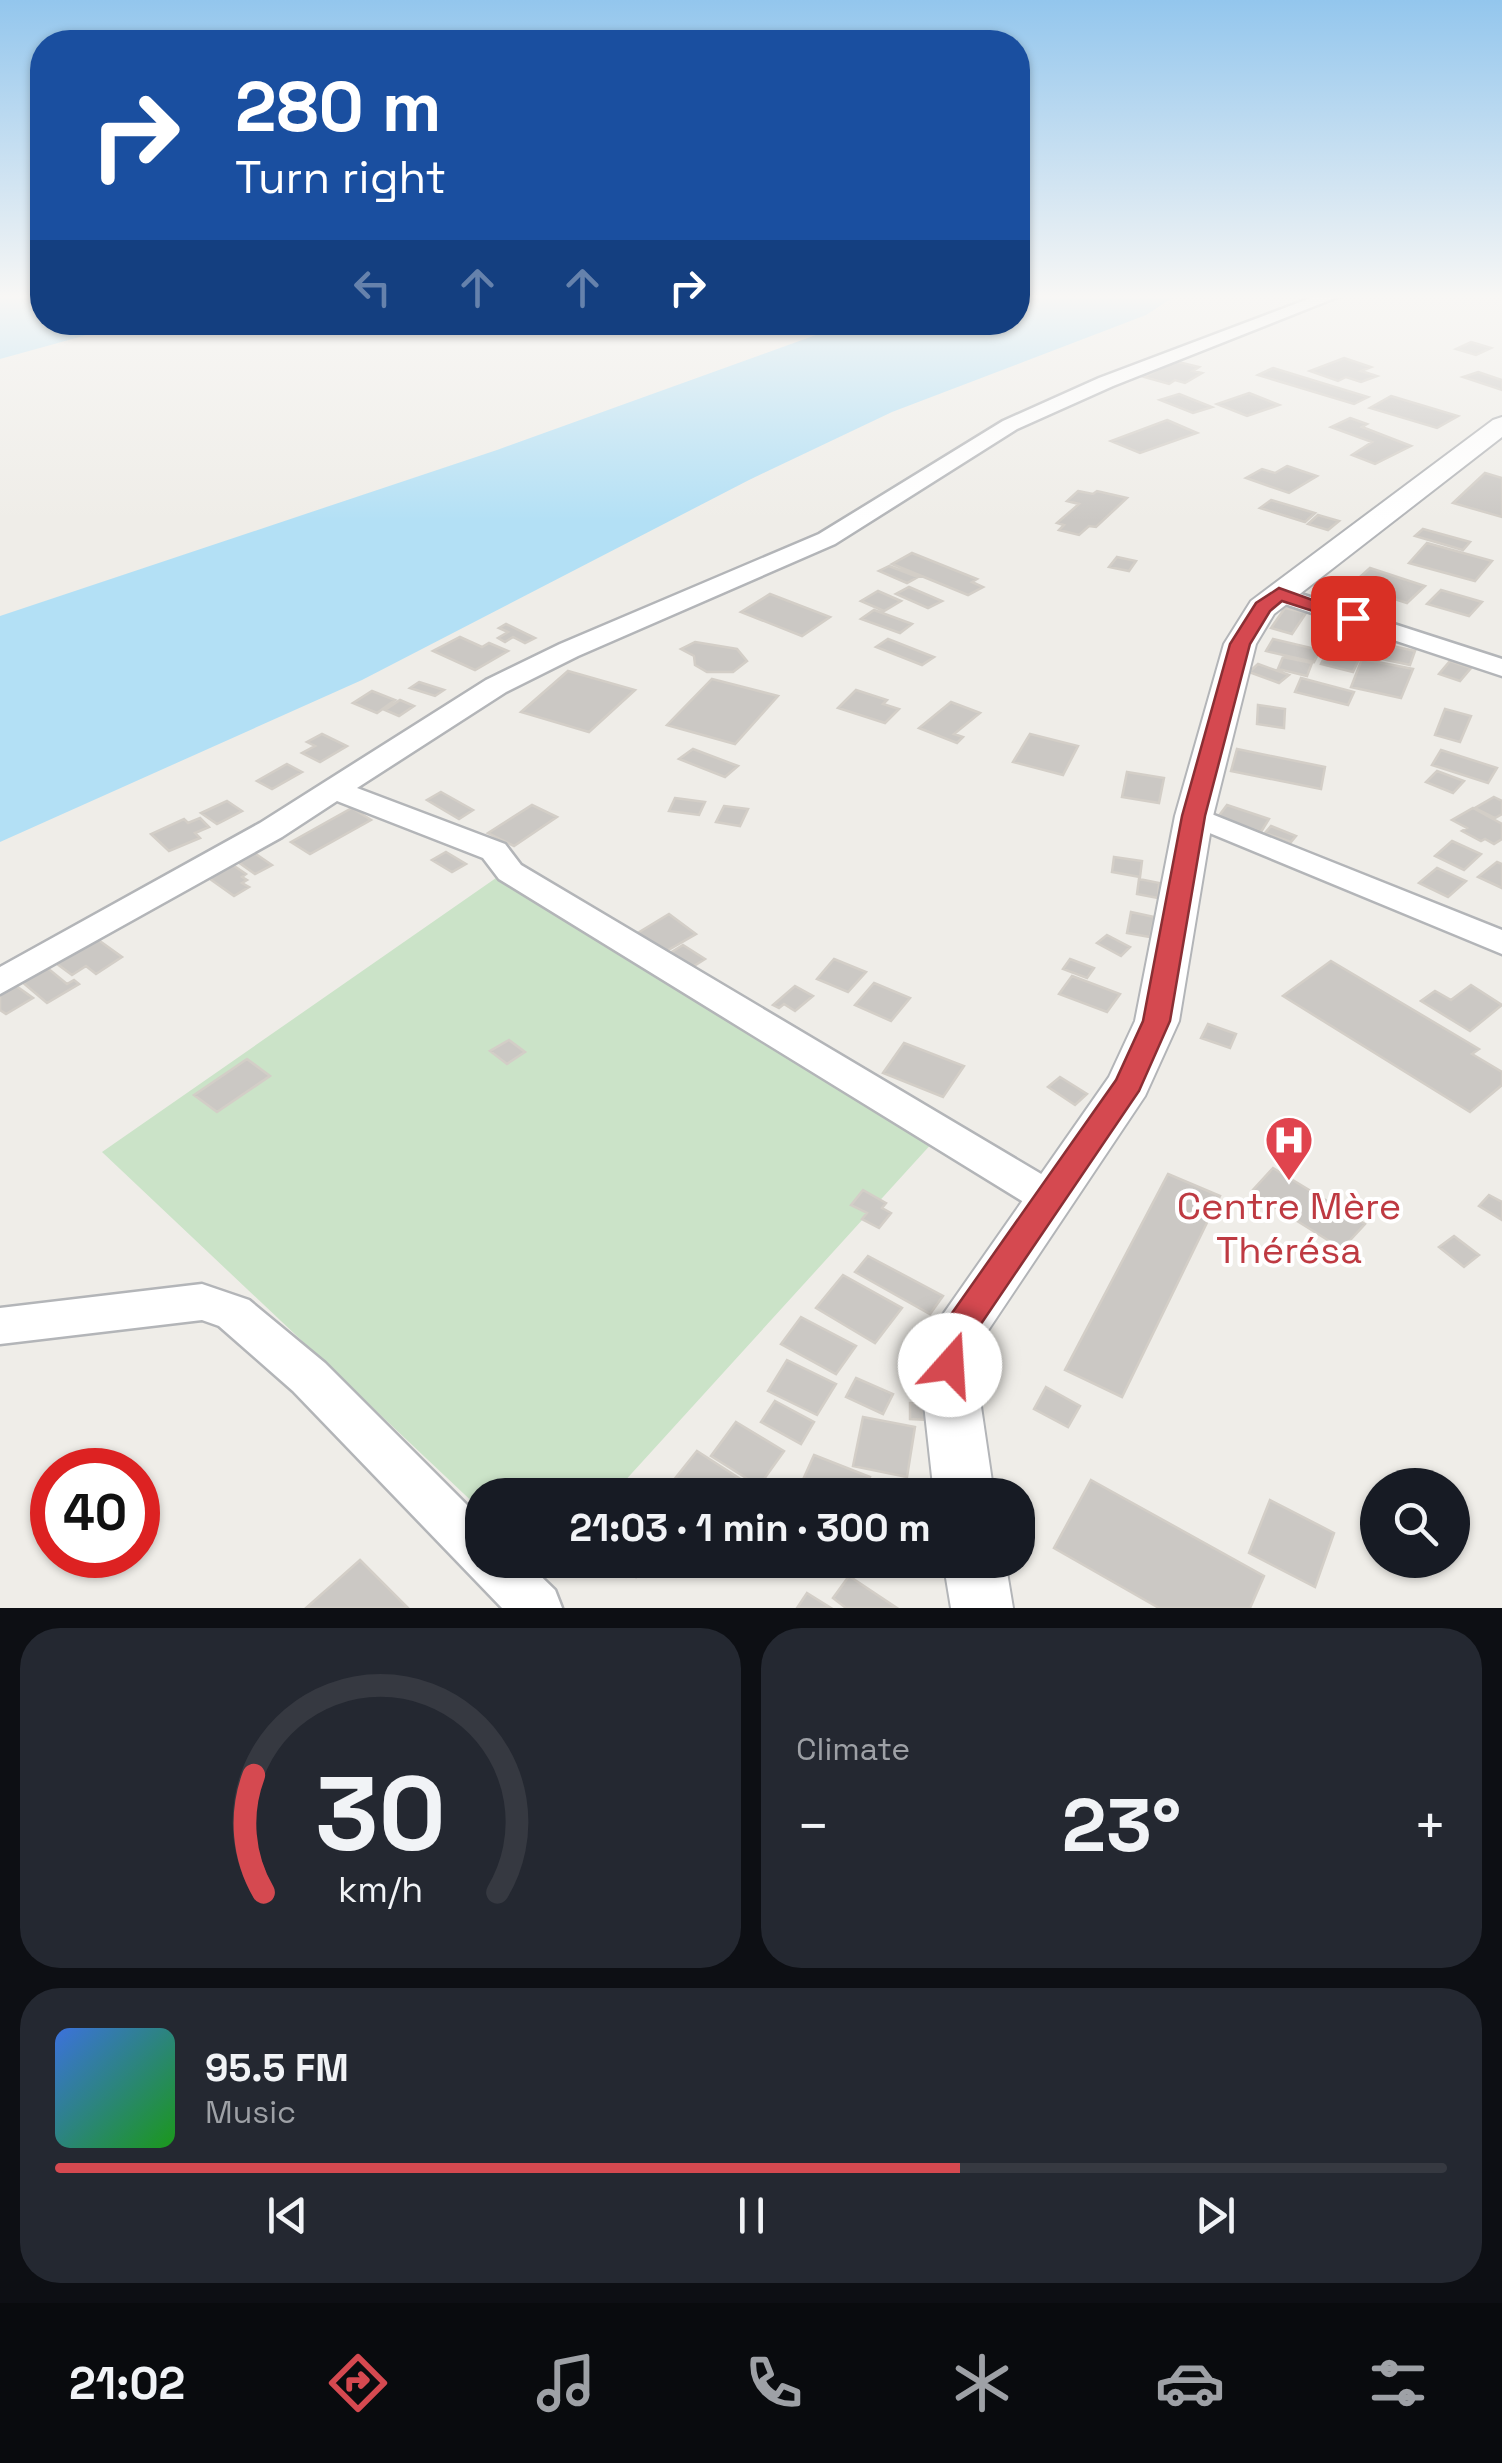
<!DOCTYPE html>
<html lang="en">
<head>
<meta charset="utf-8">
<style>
  :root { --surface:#171b24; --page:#242831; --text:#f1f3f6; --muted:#9ea1a6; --line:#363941; --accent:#d54950 }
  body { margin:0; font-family:"Space Grotesk",sans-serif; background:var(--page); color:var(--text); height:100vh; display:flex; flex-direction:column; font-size:38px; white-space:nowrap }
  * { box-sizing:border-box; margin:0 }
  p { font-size:32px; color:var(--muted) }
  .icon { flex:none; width:55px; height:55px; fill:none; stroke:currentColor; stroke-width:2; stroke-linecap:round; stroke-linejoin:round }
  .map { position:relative; height:1608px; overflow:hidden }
  .details { display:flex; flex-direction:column; gap:20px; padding:20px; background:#0d0f14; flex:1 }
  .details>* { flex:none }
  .guide { position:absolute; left:30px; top:30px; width:1000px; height:305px; border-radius:40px; box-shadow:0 2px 8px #0004; background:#1a4fa0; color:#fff; overflow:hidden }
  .buttons { position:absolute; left:1360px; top:1468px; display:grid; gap:20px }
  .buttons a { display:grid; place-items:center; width:110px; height:110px; border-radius:50%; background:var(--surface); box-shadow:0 2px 8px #0004; font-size:50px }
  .speed { position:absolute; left:30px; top:1448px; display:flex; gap:20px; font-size:50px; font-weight:700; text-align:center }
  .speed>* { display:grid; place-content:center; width:130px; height:130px; border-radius:50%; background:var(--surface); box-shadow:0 2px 8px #0004; line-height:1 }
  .speed .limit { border:15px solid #d22; background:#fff; color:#111 }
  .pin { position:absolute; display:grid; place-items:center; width:85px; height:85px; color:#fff; margin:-42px; border-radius:20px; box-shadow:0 5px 15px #0006 }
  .me { position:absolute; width:110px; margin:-55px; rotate:19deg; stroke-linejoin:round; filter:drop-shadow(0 0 8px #0008) }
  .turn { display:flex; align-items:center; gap:35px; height:210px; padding:0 40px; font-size:45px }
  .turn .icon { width:130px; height:130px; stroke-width:2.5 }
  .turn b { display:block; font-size:70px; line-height:85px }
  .lanes { display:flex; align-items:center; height:95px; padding:0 40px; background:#0003; justify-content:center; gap:50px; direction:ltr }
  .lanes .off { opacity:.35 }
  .big { font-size:75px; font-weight:700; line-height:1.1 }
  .details .widget { flex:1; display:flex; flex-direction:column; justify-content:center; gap:15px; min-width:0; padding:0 35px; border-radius:40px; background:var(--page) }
  .details .dial { align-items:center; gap:0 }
  .dial svg { height:260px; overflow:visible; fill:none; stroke:var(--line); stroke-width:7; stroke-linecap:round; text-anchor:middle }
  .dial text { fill:var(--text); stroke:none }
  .song { display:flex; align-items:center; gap:30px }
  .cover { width:120px; height:120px; border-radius:15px; background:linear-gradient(135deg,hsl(220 70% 55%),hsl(120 70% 35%)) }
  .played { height:10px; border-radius:5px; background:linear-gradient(90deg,var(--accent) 65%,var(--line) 65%) }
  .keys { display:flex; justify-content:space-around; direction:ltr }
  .heat { display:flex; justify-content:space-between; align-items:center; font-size:55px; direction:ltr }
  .details .tiles { flex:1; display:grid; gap:20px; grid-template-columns:1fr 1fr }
  .widget:last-child { grid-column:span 2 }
  .trip { position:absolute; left:465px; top:1478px; width:570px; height:100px; border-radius:40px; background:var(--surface); box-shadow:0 2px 8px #0004; font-weight:700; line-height:100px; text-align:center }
  .tab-bar { display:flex; height:160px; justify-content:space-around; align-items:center; background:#090b0e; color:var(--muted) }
  .tab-bar .icon { width:70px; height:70px }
  .tab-bar .current { color:var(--accent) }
  .tab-bar b { font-size:45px; color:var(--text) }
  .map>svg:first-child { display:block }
  .green { fill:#cbe3c8 }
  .water { fill:#b3e0f5 }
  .building { fill:#cbc8c4; stroke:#d3cec7; stroke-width:2.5 }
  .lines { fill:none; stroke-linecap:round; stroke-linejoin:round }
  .minor-casing { stroke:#b3b5b8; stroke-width:5 }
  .tertiary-casing { stroke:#b3b5b8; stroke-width:4 }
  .minor { fill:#fff; fill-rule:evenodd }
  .tertiary { fill:#fff; fill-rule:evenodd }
  .route { fill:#d54950; stroke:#8a2f34; stroke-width:2.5 }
  .labels { text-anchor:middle; stroke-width:8; stroke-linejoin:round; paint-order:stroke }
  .near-health-label { font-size:38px; fill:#be3a42; stroke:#fff }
</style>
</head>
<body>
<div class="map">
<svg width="1502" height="1608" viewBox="0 0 1502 1608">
  <rect width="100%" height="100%" fill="#efede8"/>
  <!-- green -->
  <path class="green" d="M496 878 934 1141 612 1495H482V1511L102 1152Z"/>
  <!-- water -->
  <path class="water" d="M0 296H42V322L130 323 0 359Z
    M1018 296H1175L1146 315 892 412 749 480 362 680 0 842V616L497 450 849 323 1018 322Z"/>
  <!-- building -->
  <path class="building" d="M1471 342 1491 348 1476 355 1456 349Z
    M1344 358 1371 367 1361 371 1377 376 1361 382 1346 377 1338 381 1310 371Z
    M1174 361 1199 367 1193 371 1202 373 1185 383 1175 380 1169 384 1144 377Z
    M1273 368 1368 397 1354 404 1258 375Z
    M1478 372 1502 380V390L1463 377Z
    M1249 393 1279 405 1247 416 1217 404Z
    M1179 394 1212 407 1193 413 1160 400Z
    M1391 396 1458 416 1437 428 1370 408Z
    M1350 418 1367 424 1362 427 1411 446 1375 464 1352 455 1372 442 1331 427Z
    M1167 420 1197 433 1140 453 1111 441Z
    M1287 466 1317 476 1289 493 1246 478 1262 469 1275 473Z
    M1485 473 1502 478V517L1453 503Z
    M1078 491 1093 494 1097 491 1127 498 1096 527 1089 526 1079 535 1059 530 1064 525 1057 523 1079 504 1067 501Z
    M1271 500 1315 513 1305 522 1260 508Z
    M1318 515 1339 521 1328 530 1308 524Z
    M1423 529 1470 542 1463 550 1415 536Z
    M1427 543 1492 561 1475 581 1409 563Z
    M912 553 977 579 972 582 983 587 968 595 892 564Z
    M1117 557 1136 561 1129 571 1109 567Z
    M889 566 918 577 907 583 879 571Z
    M1370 568 1425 586 1407 603 1351 585Z
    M909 587 942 601 928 608 896 594Z
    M1332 587 1378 602 1363 615 1316 599Z
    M1441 590 1482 602 1469 616 1427 604Z
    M878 591 901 601 884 611 861 601Z
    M770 594 830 617 802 636 741 612Z
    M1285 608 1306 613 1292 634 1271 628Z
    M874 610 912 624 900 633 861 619Z
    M506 624 535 638 525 643 513 637 505 642 498 638 508 632 499 628Z
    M460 637 482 647 489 643 508 651 475 670 433 651Z
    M888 639 934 657 922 665 876 647Z
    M1273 639 1320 650 1314 662 1266 651Z
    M1369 641 1415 651 1410 665 1364 655Z
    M695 642 737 649 747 661 733 672H707L695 665 694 656 681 649Z
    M1328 650 1360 657 1353 672 1321 664Z
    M1283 657 1312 663 1307 676 1278 669Z
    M1362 659 1413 669 1401 698 1351 687Z
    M1450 661 1471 668 1460 681 1439 674Z
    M1258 664 1289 675 1279 683 1249 672Z
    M568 671 635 690 589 732 521 712Z
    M1301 678 1354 692 1348 705 1295 692Z
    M712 679 778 696 735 744 667 725Z
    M419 682 444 690 435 696 410 688Z
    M856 690 887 700 883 704 899 709 885 723 838 708Z
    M372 691 395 700 377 713 353 703Z
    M400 700 414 706 399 716 385 710Z
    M951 702 980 713 954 734 963 737 957 743 919 728Z
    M1258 705 1285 709 1284 728 1257 724Z
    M1445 709 1471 716 1460 742 1435 735Z
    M322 734 347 746 320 762 302 753 315 746 307 742Z
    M1030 734 1078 746 1063 775 1013 762Z
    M693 749 738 766 725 777 679 759Z
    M1237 749 1325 767 1321 789 1231 771Z
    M1441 750 1497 768 1488 783 1432 765Z
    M287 764 302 772 272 789 257 781Z
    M1437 771 1464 781 1453 793 1426 782Z
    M1127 772 1164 778 1159 803 1122 797Z
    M441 792 473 810 459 819 427 800Z
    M1494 797 1502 801V814L1495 818 1475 808Z
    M675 798 705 802 699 815 669 811Z
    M227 801 242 811 217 824 201 813Z
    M532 805 557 817 514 846 488 833Z
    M1227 805 1269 819 1261 832 1218 817Z
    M724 806 748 809 740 826 716 822Z
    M352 808 371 820 310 854 291 842Z
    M1473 808 1502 824V839L1494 844 1485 839 1481 841 1462 831 1467 828 1452 820Z
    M200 818 209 827 195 833 200 838 169 851 151 834 184 819 188 823Z
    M1271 826 1296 836 1291 842 1265 833Z
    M1452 841 1481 854 1464 870 1435 856Z
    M247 848 272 865 255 874 231 857Z
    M446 852 466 864 452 872 432 860Z
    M1114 857 1142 861 1140 877 1112 872Z
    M224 859 246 874 242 877 247 880 242 883 249 887 234 896 200 872Z
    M1497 862 1502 864V888L1478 877Z
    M1437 868 1466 881 1448 897 1419 883Z
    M1139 879 1159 883 1158 898 1137 894Z
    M1131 912 1154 917 1150 937 1127 933Z
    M669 914 696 934 663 953 636 934Z
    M90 934 122 957 96 974 86 966 72 975 53 961Z
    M1107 935 1130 947 1121 956 1097 943Z
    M683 945 705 959 683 973 662 958Z
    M834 959 866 972 848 992 817 979Z
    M1070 959 1094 968 1087 978 1063 969Z
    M1331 961 1479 1049 1472 1054 1502 1072V1085L1470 1112 1283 996Z
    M40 962 67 984 74 980 79 984 47 1003 15 976Z
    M1072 976 1120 994 1107 1012 1059 994Z
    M12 983 33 998 6 1014 0 1010V990Z
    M874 983 910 998 891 1021 855 1005Z
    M1471 985 1502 1005 1470 1031 1421 1001 1435 991 1451 1000Z
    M795 986 813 996 795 1011 784 1004 779 1008 773 1005Z
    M1208 1024 1236 1034 1230 1048 1201 1038Z
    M509 1040 525 1052 507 1064 490 1051Z
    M904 1043 964 1066 943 1097 883 1073Z
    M247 1059 270 1076 217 1112 194 1095Z
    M1060 1077 1087 1094 1075 1105 1048 1087Z
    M1273 1168 1365 1224 1342 1249 1251 1192Z
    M1168 1174 1220 1196 1122 1397 1065 1370Z
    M863 1190 886 1203 882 1208 891 1213 879 1228 862 1219 867 1213 851 1205Z
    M1489 1195 1502 1202V1220L1479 1206Z
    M1454 1236 1479 1255 1464 1267 1439 1247Z
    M868 1256 943 1296 930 1314 855 1272Z
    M843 1275 902 1308 875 1343 816 1308Z
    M801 1317 856 1346 836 1374 781 1344Z
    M787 1360 836 1384 817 1415 768 1391Z
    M856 1378 893 1394 883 1414 846 1397Z
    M1046 1387 1080 1406 1068 1427 1034 1409Z
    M775 1401 814 1422 801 1444 761 1422Z
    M910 1403 926 1404 927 1420 910 1419Z
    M863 1417 915 1427 907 1477 853 1466Z
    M736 1422 784 1451 759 1486 711 1456Z
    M697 1451 765 1495H671L665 1491Z
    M814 1455 870 1477 863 1495 797 1493Z
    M1091 1480 1264 1576 1250 1608H1159L1054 1548Z
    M870 1483 933 1493V1495H869Z
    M1270 1500 1334 1533 1315 1587 1249 1553Z
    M360 1560 408 1608H306Z
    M615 1560H651L636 1577Z
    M849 1576 897 1608H846L833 1598Z
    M807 1593 831 1608H797Z"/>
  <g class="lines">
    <!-- minor casing -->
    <g class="minor-casing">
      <path id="minor" d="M1316 296H1340L1113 386 1017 429 835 544 578 656 506 692 357 788 505 844 521 865 1063 1187 1069 1198 1063 1209 1049 1214 1035 1209 499 879 483 858 337 801 282 837 0 994V967L260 823 486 680 560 644 819 534 1003 421 1099 378Z
        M1279 587 1502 659V676L1270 599 1267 594 1270 589Z
        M1194 807 1502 930V954L1183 822 1179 816 1183 810Z
        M202 1284 249 1300 325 1363 482 1520V1560H524L555 1590 562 1608H502L293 1391 219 1326 202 1320 0 1344V1308Z"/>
    </g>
    <!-- tertiary casing -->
    <g class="tertiary-casing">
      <path id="tertiary" d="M1502 417V437L1274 614 1256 644 1213 816 1179 1021 1145 1096 977 1347 978 1386 994 1495H934L922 1386 923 1343 1109 1077 1135 1021 1175 816 1224 644 1251 601 1493 420Z
        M943 1560H1005L1013 1608H951Z"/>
    </g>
    <!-- minor -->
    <use href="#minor" class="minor"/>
    <!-- tertiary -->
    <use href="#tertiary" class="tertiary"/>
  </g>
  <!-- sky -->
  <linearGradient id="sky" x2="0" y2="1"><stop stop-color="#93c6ed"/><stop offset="0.57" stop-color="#f8f7f5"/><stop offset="1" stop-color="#f8f7f5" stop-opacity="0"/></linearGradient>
  <rect width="1502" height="521" fill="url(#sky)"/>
  <!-- route -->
  <path class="route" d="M1279 588 1363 618 1353 624 1282 601 1270 611 1250 644 1205 816 1170 1021 1139 1091 966 1346 967 1365 962 1375 950 1379 938 1375C931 1361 931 1347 938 1333L1116 1080 1143 1021 1182 816 1230 644 1256 603Z"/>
  <!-- icons -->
  <defs>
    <g id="hospital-pin" transform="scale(2.5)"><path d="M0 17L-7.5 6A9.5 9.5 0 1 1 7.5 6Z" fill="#e0444e" stroke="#fff"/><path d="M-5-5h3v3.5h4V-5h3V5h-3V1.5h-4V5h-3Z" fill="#fff"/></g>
  </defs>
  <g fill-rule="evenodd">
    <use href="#hospital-pin" x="1289" y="1140"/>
  </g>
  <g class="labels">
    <!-- near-health labels -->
    <g class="near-health-label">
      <text x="1289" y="1219">Centre Mère<tspan x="1289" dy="44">Thérésa</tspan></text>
    </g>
  </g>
</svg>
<div class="buttons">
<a><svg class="icon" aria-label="search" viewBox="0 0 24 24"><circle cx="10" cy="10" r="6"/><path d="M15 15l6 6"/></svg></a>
</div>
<div class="speed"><div class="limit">40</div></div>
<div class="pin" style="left:1353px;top:618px;background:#d93025"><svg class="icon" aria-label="arrive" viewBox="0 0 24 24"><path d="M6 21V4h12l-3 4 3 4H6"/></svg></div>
<svg class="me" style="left:950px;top:1365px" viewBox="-20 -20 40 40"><circle r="19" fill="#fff"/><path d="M0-13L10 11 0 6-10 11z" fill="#d54950"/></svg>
<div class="trip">21:03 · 1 min · 300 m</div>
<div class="guide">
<div class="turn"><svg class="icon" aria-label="right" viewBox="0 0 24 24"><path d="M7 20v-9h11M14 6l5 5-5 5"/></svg><div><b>280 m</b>Turn right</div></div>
<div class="lanes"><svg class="icon off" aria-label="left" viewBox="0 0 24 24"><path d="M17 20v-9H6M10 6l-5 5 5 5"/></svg><svg class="icon off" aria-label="ahead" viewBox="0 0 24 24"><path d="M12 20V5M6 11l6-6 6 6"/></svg><svg class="icon off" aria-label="ahead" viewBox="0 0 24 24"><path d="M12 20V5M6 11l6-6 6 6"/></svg><svg class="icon" aria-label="right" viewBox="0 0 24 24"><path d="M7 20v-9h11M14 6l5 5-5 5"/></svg></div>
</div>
</div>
<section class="details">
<div class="tiles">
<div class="widget dial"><svg viewBox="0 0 100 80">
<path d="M14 69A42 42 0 1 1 86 69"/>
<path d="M14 69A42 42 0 0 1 11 33" stroke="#d54950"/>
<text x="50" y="56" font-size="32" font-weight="700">30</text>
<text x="50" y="72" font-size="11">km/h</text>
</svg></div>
<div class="widget"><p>Climate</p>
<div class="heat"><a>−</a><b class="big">23°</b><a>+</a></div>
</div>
<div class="widget">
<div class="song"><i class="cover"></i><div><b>95.5 FM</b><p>Music</p></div></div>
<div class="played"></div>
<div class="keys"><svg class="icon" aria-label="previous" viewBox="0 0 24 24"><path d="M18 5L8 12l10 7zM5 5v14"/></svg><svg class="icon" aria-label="pause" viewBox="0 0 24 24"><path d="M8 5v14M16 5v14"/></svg><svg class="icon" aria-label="next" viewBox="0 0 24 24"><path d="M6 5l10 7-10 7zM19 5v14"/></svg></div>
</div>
</div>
</section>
<nav class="tab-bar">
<b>21:02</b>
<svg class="icon current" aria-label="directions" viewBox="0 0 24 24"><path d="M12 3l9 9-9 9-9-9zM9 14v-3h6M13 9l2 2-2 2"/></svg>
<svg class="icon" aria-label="music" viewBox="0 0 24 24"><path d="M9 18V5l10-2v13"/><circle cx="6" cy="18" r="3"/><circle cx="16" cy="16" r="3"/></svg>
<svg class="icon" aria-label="phone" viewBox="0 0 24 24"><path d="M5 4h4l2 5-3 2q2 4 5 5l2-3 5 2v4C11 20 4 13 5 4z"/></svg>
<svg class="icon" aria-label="climate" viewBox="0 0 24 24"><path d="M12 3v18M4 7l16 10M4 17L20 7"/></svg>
<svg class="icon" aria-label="car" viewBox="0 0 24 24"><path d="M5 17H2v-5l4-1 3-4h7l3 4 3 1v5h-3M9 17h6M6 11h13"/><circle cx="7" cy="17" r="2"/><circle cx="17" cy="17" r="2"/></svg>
<svg class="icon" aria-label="filters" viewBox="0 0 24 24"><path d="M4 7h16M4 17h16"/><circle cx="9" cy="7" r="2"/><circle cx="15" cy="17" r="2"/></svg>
</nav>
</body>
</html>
